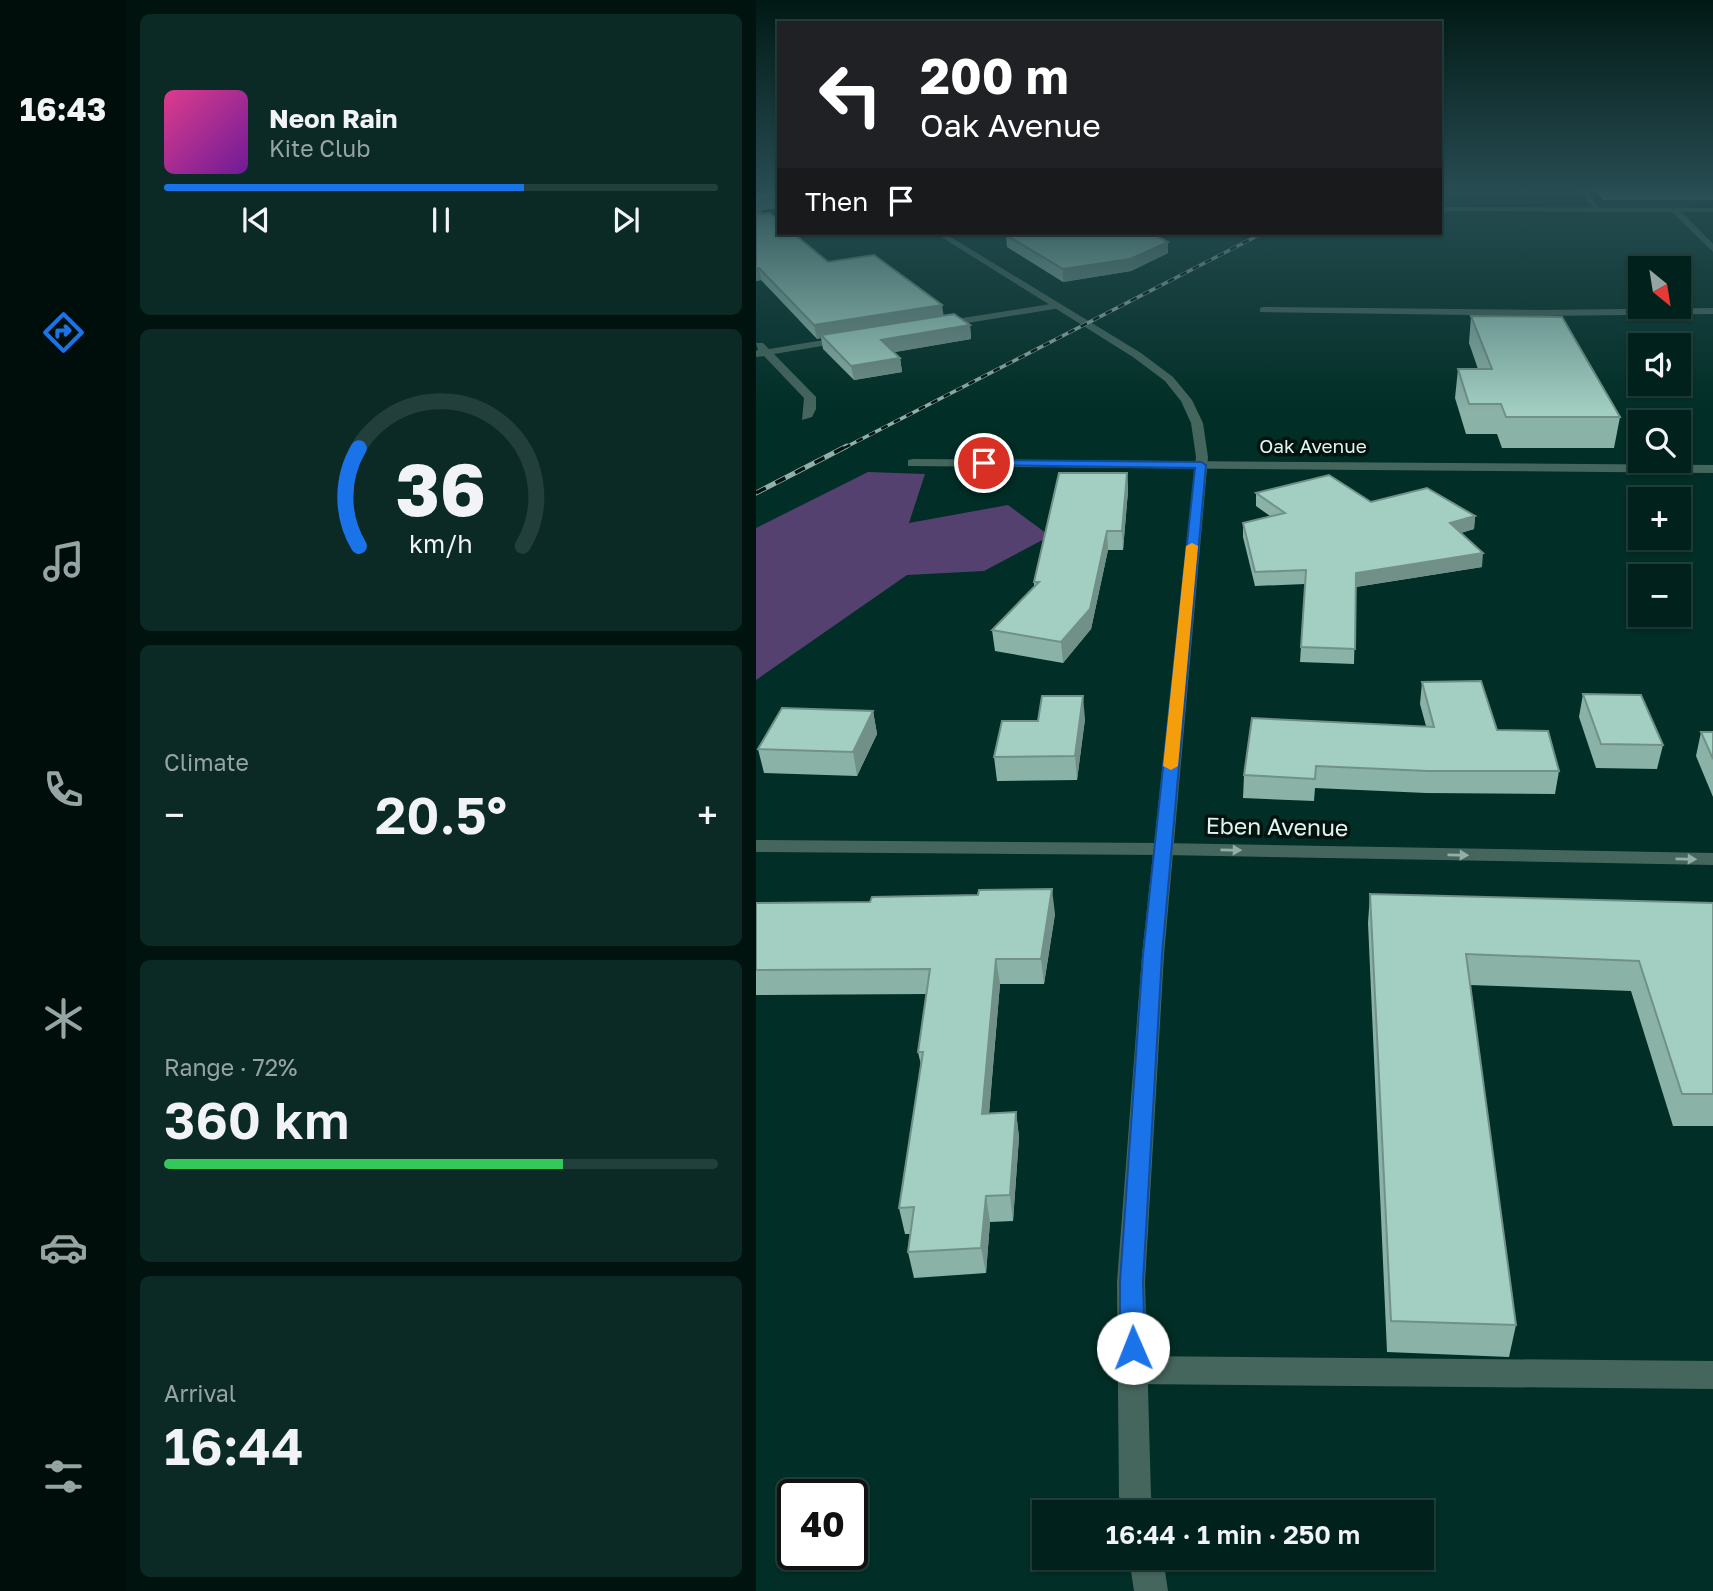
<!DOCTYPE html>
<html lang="en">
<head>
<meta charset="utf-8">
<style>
  :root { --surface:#01221c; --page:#0b2a25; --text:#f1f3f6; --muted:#96a4a3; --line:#233f3b; --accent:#1a73e8 }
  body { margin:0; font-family:"Golos Text",sans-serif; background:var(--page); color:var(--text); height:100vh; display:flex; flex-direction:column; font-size:26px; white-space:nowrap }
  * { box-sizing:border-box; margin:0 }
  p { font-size:23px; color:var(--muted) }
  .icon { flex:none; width:38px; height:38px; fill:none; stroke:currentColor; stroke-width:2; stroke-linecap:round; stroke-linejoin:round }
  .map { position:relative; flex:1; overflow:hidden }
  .drawer { display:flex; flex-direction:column; gap:14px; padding:14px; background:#01130f; width:630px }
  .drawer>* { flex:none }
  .hud { position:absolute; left:21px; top:21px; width:665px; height:214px; border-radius:0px; box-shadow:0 2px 5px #0004,0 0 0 2px var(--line); background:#202124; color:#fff; overflow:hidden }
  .needle { width:46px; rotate:150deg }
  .tools { position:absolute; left:872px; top:256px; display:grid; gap:14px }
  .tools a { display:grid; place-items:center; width:63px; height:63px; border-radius:0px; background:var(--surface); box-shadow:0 2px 5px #0004,0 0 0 2px var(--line); font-size:35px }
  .speed { position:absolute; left:21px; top:1479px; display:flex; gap:14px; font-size:35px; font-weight:700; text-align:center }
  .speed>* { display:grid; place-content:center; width:91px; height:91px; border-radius:50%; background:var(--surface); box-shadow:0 2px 5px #0004,0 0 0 2px var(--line); line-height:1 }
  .speed .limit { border:4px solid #111; border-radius:10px; background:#fff; color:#111 }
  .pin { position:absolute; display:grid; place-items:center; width:60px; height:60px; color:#fff; margin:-30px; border:4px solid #fff; border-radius:50%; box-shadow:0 2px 7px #0007 }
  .me { position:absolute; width:77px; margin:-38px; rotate:359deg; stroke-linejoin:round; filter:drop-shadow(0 0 5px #0008) }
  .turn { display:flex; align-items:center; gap:24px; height:147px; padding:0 28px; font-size:32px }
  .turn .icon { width:91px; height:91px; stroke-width:2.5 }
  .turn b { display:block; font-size:49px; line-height:60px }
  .then { display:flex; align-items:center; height:66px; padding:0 28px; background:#0003; gap:14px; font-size:26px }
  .big { font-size:52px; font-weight:600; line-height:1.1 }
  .drawer .widget { flex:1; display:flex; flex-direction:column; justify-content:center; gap:10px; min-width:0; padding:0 24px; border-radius:10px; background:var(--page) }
  .drawer .dial { align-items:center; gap:0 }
  .dial svg { height:182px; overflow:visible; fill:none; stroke:var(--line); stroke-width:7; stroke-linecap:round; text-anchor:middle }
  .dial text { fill:var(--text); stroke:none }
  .song { display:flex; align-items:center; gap:21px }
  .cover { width:84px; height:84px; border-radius:10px; background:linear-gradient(135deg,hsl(330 70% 55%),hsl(280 70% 35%)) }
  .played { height:7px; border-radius:4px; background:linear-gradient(90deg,var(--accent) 65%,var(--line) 65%) }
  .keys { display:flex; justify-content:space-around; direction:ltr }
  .heat { display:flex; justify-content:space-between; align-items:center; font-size:38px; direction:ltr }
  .charge { height:10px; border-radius:5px; background:linear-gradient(90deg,#34c759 72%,var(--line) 0) }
  .trip { position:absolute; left:276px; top:1500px; width:402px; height:70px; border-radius:0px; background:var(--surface); box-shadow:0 2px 5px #0004,0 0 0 2px var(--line); font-weight:600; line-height:70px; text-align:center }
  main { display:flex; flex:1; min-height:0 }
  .menu { display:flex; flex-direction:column; width:126px; justify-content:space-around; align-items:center; background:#000e0b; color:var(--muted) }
  .menu .icon { width:49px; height:49px }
  .menu .current { color:var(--accent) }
  .menu b { font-size:32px; color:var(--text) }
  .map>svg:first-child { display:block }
  .green { fill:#55416f }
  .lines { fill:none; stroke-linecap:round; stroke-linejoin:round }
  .service { fill:#45665d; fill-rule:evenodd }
  .minor { fill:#45665d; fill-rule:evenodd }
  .tertiary { fill:#45665d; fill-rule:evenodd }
  .rail-far1-casing { stroke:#92b0a9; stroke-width:3.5 }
  .rail-casing { stroke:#92b0a9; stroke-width:5 }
  .rail-far1 { stroke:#04130f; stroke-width:2.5; stroke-dasharray:7; stroke-linecap:butt }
  .rail { stroke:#04130f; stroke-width:3.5; stroke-dasharray:11; stroke-linecap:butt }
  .wall { fill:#8bb2a7 }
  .shaded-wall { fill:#719188 }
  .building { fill:#a2cfc2; stroke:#719188; stroke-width:2 }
  .oneway { fill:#92aea6 }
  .route { fill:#1a73e8; stroke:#114b97; stroke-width:2 }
  .slow { fill:#f59e0b }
  .labels { text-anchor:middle; stroke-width:7; stroke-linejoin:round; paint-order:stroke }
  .far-street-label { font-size:19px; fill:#dff5ee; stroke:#04130f }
  .street-label { font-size:23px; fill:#dff5ee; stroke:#04130f }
</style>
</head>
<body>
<main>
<nav class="menu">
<b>16:43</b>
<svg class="icon current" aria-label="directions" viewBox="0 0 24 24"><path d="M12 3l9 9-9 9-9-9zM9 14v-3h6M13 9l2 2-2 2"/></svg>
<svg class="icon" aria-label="music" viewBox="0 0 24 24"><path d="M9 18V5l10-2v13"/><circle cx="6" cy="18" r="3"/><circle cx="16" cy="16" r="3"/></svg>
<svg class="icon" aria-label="phone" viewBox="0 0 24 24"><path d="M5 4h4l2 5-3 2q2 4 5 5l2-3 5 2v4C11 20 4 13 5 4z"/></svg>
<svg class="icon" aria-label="climate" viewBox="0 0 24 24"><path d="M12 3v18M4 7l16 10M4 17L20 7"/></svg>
<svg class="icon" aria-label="car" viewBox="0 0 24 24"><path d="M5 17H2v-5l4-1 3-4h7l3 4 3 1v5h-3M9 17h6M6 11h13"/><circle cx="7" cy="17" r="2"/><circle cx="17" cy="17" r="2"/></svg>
<svg class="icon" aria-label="filters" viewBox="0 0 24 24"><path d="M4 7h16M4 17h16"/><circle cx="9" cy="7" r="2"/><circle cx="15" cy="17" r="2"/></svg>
</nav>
<section class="drawer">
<div class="widget">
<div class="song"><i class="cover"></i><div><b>Neon Rain</b><p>Kite Club</p></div></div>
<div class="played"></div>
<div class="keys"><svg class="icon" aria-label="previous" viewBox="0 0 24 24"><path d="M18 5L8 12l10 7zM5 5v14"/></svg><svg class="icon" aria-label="pause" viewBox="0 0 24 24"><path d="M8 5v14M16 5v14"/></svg><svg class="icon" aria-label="next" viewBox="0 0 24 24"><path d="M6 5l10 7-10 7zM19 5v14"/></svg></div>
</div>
<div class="widget dial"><svg viewBox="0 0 100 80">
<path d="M14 69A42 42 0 1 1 86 69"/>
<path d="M14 69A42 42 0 0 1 14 26" stroke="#1a73e8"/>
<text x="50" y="56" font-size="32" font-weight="700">36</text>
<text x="50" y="72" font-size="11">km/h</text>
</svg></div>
<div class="widget"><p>Climate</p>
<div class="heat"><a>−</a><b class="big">20.5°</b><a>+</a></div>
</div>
<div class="widget"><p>Range · 72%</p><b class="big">360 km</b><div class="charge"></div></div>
<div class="widget"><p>Arrival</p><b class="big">16:44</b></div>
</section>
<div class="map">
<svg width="957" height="1591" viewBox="0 0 957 1591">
  <rect width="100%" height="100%" fill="#012e26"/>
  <!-- green -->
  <path class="green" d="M112 472 169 474 153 523 252 505 294 536 228 571 151 575 0 680V528Z"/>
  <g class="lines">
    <!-- service -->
    <path class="service" d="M821 189H829L847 212H841Z
      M916 208H922L957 244V252L916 212Z
      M377 1356 957 1361V1389L377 1384 366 1380 362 1370 366 1360Z"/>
    <!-- minor -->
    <path class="minor" d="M684 207 957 208V212L684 211Z
      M301 303 306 306 304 308 181 328 176 325 181 322Z
      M507 307 783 310 957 308V314L783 316 504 312V308Z
      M92 336 96 337V341L18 354 60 397V409L56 417 46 420 48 398 8 356 0 357V351L2 350 0 343H7L13 349Z
      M157 459 957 465V473L152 466V460Z
      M0 840 407 843 957 853V865L407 855 0 852Z"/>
    <!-- tertiary -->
    <path class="tertiary" d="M179 233H188L385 353 417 377 436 400 447 423 452 457 408 955 389 1282 395 1496 399 1512H365L363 1496 361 1282 386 955 440 457 435 423 425 401 409 381 377 357Z
      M373 1558H407L412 1591H378Z"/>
    <!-- rail-far1 casing -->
    <g class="rail-far1-casing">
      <path id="rail-far1" d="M88 448 507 233"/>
    </g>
    <!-- rail casing -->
    <g class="rail-casing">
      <path id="rail" d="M0 493 91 446"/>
    </g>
    <!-- rail-far1 -->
    <use href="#rail-far1" class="rail-far1"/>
    <!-- rail -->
    <use href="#rail" class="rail"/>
  </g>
  <!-- wall -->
  <path class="wall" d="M0 189H23V208L5 210 6 214 72 262 187 316 214 325 215 339 138 352 144 358 146 372 98 380 67 349 65 338 61 339 5 280 0 281Z
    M838 189H957V200H847Z
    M250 235 412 253 375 271 307 282 251 247Z
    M715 316 864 417 858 448H746L741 434H710L699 398 702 369H722L713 343Z
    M371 473 372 491 367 550H352L335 629 307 663 239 651 236 630 278 588V582Z
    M500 493 615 502 719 516 718 529 705 533 726 567 600 587 598 664 544 662 549 584 499 586 487 537V523L514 516 500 506Z
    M666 682 803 771 799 794 670 793 559 788 558 801 487 798 488 775 670 726 664 704Z
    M827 694 907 745 901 769 840 768 823 717Z
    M117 711 121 734 101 776 8 773 2 749Z
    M329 719 321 780 241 781 238 757 282 721Z
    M945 732H957V797L940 756Z
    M614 894 957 903V1126H917L875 991 714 985 760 1325 753 1357 631 1352 612 923Z
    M0 903 299 914 288 984H244L233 1113 260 1112 263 1137 257 1221 234 1222 230 1273 158 1278 152 1252 155 1234H149L143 1208 165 1065 162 1052 171 994 0 995Z"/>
  <!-- shaded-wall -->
  <path class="shaded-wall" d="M23 197V208L5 210 6 217 0 218V200Z
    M412 242V253L375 271 307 282V269Z
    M0 268H3L5 280 0 281Z
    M186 305 188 318 65 335V338L61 339 58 325Z
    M214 325 215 339 128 354 125 340Z
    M144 358 146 372 98 380 95 366Z
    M371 473 372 491 367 550 366 531Z
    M719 516 718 529 693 536 694 523Z
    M351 531 352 550 335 629 307 663 305 642Z
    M727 553 726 567 599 587 600 573Z
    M327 696 329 719 321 780 319 756Z
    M117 711 121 734 101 776 97 752Z
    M296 889 299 914 288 984 285 959Z
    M240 959 244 984 231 1139 226 1114Z
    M260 1112 263 1137 257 1221 254 1195Z
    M230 1196 234 1222 230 1273 225 1248Z"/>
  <!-- building -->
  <path class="building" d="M0 189H23V197L0 200Z
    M14 213 23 221V233H37L72 262 118 255 186 305 58 325 3 268H0V214Z
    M265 233H395L412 242 374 259 307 269 250 235Z
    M198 314 214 325 125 340 144 358 95 366 65 335Z
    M715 316 806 317 864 417H750L745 404H713L702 369H736Z
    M303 473H371L366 531H351L334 609 305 642 236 630 283 582H278Z
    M573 475 615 502 671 488 719 516 694 523 727 553 600 573 599 649 545 647 550 570 499 572 487 523 529 513 500 493Z
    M725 681 741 730 792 731 803 771H672L560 766 559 779 488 775 496 718 678 727 666 682Z
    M827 694 885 695 907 745 845 744Z
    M286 696H327L319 756 238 757 246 721H282Z
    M26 708 117 711 97 752 2 749Z
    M945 732H957V759Z
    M296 889 285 959H240L226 1114 260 1112 254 1195 230 1196 225 1248 152 1252 158 1207 143 1208 167 1052H162L174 969 0 970V903L114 902 116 897 222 895 223 890Z
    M614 894 957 903V1094H926L883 961 710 954 760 1325 635 1321Z"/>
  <!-- one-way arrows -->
  <defs><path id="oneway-solid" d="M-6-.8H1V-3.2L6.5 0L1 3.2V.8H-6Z" transform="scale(1.75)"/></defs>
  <g class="oneway">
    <use href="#oneway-solid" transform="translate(475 850) rotate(1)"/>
    <use href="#oneway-solid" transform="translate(702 855) rotate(1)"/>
    <use href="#oneway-solid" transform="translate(930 859) rotate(1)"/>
  </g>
  <!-- sky -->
  <linearGradient id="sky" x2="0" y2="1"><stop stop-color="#011915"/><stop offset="0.46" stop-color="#274c52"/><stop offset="1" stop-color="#274c52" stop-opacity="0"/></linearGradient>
  <rect width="957" height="412" fill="url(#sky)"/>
  <!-- route -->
  <path class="route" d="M228 460 445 462 450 465 406 955 387 1282 389 1348 386 1356 377 1359 368 1356 364 1348V1282L387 955 439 468 224 465 223 463Z"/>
  <!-- slow -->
  <path class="slow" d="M436 543 442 546 422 766 415 770 407 766 430 546Z"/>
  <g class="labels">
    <!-- far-street labels -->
    <g class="far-street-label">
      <text x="557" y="453">Oak Avenue</text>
    </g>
    <!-- street labels -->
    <g class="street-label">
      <text transform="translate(521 827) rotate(1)" y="8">Eben Avenue</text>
    </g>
  </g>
</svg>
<div class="tools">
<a><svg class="needle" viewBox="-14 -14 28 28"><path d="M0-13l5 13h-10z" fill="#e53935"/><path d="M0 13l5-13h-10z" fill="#96a4a3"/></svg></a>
<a><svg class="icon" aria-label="sound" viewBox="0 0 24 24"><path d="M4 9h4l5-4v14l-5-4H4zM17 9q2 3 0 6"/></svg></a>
<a><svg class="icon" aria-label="search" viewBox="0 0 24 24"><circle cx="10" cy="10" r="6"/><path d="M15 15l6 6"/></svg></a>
<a>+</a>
<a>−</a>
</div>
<div class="speed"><div class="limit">40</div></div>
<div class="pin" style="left:228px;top:463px;background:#d93025"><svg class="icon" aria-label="arrive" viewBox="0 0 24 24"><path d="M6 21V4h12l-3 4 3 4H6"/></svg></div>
<svg class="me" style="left:377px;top:1348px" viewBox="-20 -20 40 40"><circle r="19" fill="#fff"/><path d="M0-13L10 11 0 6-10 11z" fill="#1a73e8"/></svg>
<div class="trip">16:44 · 1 min · 250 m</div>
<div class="hud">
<div class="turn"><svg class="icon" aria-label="left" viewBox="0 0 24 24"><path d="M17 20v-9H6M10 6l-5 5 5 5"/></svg><div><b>200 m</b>Oak Avenue</div></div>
<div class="then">Then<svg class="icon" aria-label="arrive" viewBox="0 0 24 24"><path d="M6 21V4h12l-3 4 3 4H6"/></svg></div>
</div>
</div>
</main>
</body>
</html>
